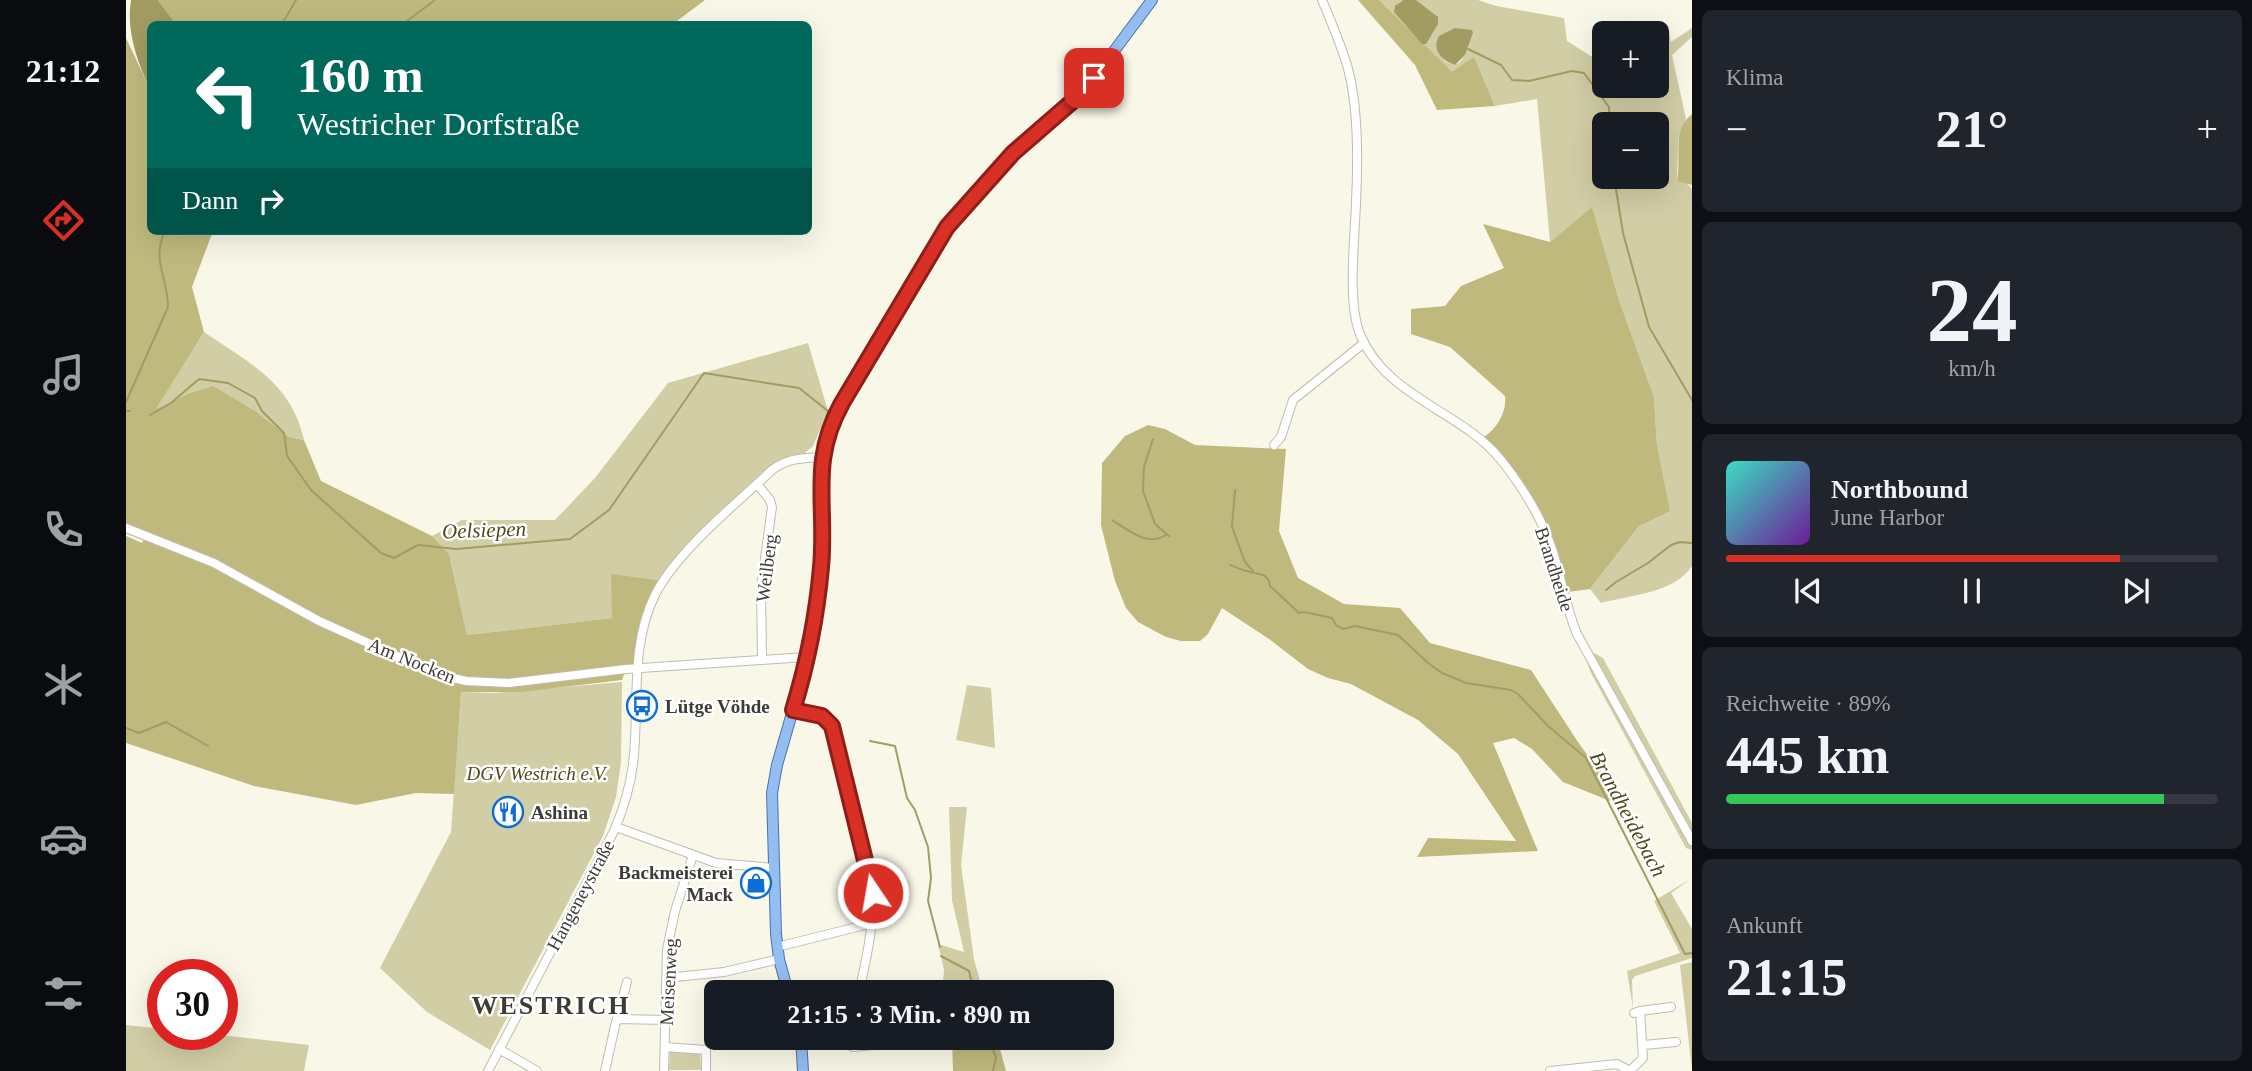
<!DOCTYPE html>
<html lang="de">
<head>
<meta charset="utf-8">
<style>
  :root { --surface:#171b24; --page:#20242c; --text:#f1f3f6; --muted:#9ea1a6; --line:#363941; --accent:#d93025 }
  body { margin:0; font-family:"Times New Roman",serif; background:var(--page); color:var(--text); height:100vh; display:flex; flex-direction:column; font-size:26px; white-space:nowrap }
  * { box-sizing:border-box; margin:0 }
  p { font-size:23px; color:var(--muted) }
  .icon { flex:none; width:38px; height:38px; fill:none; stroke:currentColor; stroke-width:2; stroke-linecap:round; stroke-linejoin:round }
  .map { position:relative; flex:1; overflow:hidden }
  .side { display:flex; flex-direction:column; gap:10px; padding:10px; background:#0d0f14; width:560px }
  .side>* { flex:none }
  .banner { position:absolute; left:21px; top:21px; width:665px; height:214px; border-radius:10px; box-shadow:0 7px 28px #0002; background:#00695c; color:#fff; overflow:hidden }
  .tools { position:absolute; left:1466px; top:21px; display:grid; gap:14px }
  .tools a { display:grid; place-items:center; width:77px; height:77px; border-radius:10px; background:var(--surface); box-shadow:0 7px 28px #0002; font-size:35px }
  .speed { position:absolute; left:21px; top:959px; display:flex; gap:14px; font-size:35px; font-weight:700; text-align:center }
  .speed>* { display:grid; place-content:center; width:91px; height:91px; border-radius:50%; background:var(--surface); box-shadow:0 7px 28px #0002; line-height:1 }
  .speed .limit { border:10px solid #d22; background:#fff; color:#111 }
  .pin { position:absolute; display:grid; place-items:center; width:60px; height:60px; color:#fff; margin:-30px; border-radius:14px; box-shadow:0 4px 10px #0006 }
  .me { position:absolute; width:77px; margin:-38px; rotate:348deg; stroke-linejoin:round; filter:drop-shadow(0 0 5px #0008) }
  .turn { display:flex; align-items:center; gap:24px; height:147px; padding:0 35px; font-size:32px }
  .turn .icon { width:91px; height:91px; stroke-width:2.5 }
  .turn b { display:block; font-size:49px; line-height:60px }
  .then { display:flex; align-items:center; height:66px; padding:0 35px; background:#0003; gap:14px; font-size:26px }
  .big { font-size:52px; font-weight:700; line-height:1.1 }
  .side .card { flex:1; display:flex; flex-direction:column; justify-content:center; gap:10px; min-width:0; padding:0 24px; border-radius:10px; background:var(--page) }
  .side .dial { align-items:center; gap:0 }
  .dial b { font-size:91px; line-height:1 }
  .song { display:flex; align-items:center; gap:21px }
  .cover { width:84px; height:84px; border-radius:10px; background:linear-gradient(135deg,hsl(170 70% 55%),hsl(280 70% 35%)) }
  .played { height:7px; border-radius:4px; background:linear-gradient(90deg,var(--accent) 80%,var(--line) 80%) }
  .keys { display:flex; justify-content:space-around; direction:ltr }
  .heat { display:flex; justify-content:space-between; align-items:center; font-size:38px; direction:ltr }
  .charge { height:10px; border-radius:5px; background:linear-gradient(90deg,#34c759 89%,var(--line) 0) }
  .trip { position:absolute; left:578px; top:980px; width:410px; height:70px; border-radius:10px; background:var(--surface); box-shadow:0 7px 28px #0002; font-weight:700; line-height:70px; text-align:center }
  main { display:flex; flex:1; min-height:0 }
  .menu { display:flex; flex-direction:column; width:126px; justify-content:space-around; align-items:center; background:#090b0e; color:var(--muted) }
  .menu .icon { width:49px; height:49px }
  .menu .current { color:var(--accent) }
  .menu b { font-size:32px; color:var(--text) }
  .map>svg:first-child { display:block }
  .green { fill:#d1cda5; fill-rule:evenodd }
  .forest { fill:#c0b97e }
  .water { fill:#a39c62 }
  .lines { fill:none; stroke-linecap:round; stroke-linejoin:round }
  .stream { stroke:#a39c62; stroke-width:2 }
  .minor-casing { stroke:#bebdae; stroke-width:10 }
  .major-casing { stroke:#4773aa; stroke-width:12 }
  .minor { stroke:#fff; stroke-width:8 }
  .major { stroke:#94bdf2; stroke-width:10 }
  .route-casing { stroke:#8d1f18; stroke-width:18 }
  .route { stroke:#d93025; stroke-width:12 }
  .labels { text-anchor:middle; stroke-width:5; stroke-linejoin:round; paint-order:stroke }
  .street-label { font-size:19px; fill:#3c3b35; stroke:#fff }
  .poi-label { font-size:19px; font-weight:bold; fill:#3c3b35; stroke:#fff; text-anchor:start }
  .park-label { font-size:19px; font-style:italic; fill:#4f491c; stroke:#fff }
  .water-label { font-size:21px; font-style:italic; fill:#4e491b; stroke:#fff }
  .district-label { font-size:26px; font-weight:bold; letter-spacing:2px; fill:#3c3b35; stroke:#fff }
</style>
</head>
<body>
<main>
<nav class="menu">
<b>21:12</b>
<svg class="icon current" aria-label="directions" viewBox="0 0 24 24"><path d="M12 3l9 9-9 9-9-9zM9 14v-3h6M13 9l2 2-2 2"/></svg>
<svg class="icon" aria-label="music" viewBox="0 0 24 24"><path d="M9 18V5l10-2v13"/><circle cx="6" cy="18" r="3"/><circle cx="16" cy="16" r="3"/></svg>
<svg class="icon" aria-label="phone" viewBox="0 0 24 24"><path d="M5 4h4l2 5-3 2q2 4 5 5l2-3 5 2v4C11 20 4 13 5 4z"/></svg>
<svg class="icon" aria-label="climate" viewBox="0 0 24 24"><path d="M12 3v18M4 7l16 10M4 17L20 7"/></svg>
<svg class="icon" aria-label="car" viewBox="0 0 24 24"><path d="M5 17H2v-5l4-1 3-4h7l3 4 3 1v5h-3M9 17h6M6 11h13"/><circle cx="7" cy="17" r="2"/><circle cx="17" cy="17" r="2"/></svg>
<svg class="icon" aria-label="filters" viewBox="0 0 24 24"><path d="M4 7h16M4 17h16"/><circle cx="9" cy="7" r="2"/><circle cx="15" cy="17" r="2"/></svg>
</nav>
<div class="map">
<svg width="1566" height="1071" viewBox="0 0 1566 1071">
  <rect width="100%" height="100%" fill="#f9f8e8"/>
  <!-- green -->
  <path class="green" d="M1253 0H1277L1272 3 1312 18 1290 0H1352L1370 6 1438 18 1441 41 1479 65V86H1531V37L1543 30 1545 42 1566 28V37L1546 55 1560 119 1552 141 1551 180 1561 183 1566 189V566C1549 593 1504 595 1475 603L1464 589 1513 526 1531 446 1528 397 1493 300 1466 208 1424 242 1411 99 1369 106 1348 58 1326 73ZM1347 33 1339 55 1334 62 1329 65 1320 62 1312 53ZM1479 124H1531V177H1479Z
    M78 332C122 362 166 383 178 440L163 437 132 413 29 410Z
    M682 343 702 411 687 446 673 458 655 463 554 558 537 581 486 618 341 635 323 554 306 536 336 520H429L469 478 542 383Z
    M1455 646 1477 658 1566 823V850L1560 848 1465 673Z
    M496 682 495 762 490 797 477 836 364 1050 301 1012 254 968 325 832 335 692 368 693Z
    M841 685 865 688 869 748 830 740Z
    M823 807H841L835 865 848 959 857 992H844L826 982V992H816L818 970 812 944 838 952 826 900Z
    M1566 878 1545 893 1566 929V958L1509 976 1506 980 1507 1009 1501 971 1554 953 1528 901Z
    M1566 962V1070L1554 965Z
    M0 1025 37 1029V1034H85L183 1045 178 1071H0Z
    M544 1052 574 1053 575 1070H543Z"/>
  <!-- forest -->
  <path class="forest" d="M32 0H579L547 24H50Z
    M1232 0H1253L1326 72 1348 57 1369 106 1311 110 1289 65Z
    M0 38 24 89V231H87L66 287 78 332 30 409 62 394 87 386 132 413 163 437 178 440 195 481 306 536 323 554 341 635 486 618 485 574 537 581 528 597 512 668 500 669 496 680 395 692H335L328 794 290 793 230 805 128 786 0 743V536L16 543 21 533 0 524Z
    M1566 114V185L1551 181C1556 158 1545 130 1566 114Z
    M1466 207 1493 300 1528 397 1531 446 1544 511 1513 526 1464 589 1442 592 1431 556 1378 460 1358 437C1371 428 1381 412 1379 396L1324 347 1285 334V309L1319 306 1335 286 1378 268 1357 224 1424 242Z
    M1022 425 1039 429 1069 445 1160 449 1153 531 1172 578 1218 604 1274 608 1304 643 1405 670 1452 742 1499 807 1437 782 1406 749 1388 738 1367 743 1412 851 1291 857 1302 838 1390 841 1332 754 1292 720 1225 684 1202 678 1182 669 1143 639 1096 608 1082 634 1074 641H1055L1040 637 1012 622 1000 608 989 581 975 525 976 463 999 436Z
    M826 1038H871L880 1071H827Z"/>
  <!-- water -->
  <path class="water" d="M5 0H32L50 24H24V89C11 61 0 31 5 0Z
    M1277 0H1290L1312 17V24L1300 44H1296L1268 12 1269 6Z
    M1329 28 1346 30 1347 33 1339 55 1329 65C1316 61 1305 50 1313 36Z"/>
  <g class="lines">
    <!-- stream -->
    <path class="stream" d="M156 24 170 0
      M277 24 309 0
      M1342 49 1375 65 1386 80 1403 81 1446 71 1458 73 1483 107 1484 124
      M1488 177 1497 233 1523 327 1566 400
      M0 402 42 307C42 277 25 261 39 231
      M0 411H4
      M24 415 45 403 73 379 102 383 129 398 136 411 158 433 161 456 185 490 255 553 268 558 292 545 330 549 444 539 483 510 578 373 673 388 702 411
      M1027 439 1018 467 1017 491 1029 524 1043 536
      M1109 490 1106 527 1119 562 1127 571
      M986 520C1002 530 1023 548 1041 534
      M1104 565C1110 567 1116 570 1121 571 1133 575 1142 572 1144 586L1173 613 1178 612 1206 618 1210 625 1217 629 1229 626 1272 635 1302 663 1316 673 1340 683 1385 690 1392 694 1422 726 1460 758 1559 954 1566 953
      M1480 590 1490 582 1522 563 1545 545 1554 542 1566 543
      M0 728 13 733 40 722 82 746
      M744 741 769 746 781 798 789 810 802 847 805 878 802 901 814 947
      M815 956 843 971 848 992
      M862 1038 870 1057 867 1071"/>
    <!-- minor casing -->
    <g class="minor-casing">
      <path id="minor" d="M1196 0C1205 21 1214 43 1221 65 1232 103 1232 162 1230 202 1229 238 1221 302 1234 334 1259 397 1336 411 1375 460 1396 486 1417 520 1427 552 1436 580 1439 605 1451 634L1566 841
        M1148 445 1155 437 1167 400 1238 343
        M631 484 644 500 646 507 635 588 636 658
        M0 528 88 563 193 621 311 674 340 681 383 683 500 669 680 657
        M667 710 696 716 706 725 743 874C751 915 742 952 733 992
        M490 827 590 863 648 868
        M651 947 747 923
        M540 978 598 972 653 959
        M1514 1011 1545 1007
        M491 1019 540 1020
        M723 1038V1045L727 1047 778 1042
        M1518 1045 1550 1042
        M539 1047 580 1050V1071
        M373 1049 411 1071
        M362 1071 488 831C497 810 504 788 507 764 514 708 503 647 529 595 551 551 610 504 646 470 662 458 677 458 696 457
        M479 1071 489 1026 501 982
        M538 1071 541 949 549 911 567 855
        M1424 1071 1491 1064 1504 1071
        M1504 1071 1517 1058 1514 1011 1508 1013"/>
    </g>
    <!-- major casing -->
    <g class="major-casing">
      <path id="major" d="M662 992 653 959 650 934 646 793 651 765 675 682 692 591 696 554V457L703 429 821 227 887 153 948 100 968 78 1026 0
        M675 1038 677 1071"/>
    </g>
    <!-- minor -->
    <use href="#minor" class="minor"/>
    <!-- major -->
    <use href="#major" class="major"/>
  </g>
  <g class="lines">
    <!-- route casing -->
    <g class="route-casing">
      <path id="route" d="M747 893 706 726 696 716 667 710C681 664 691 614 695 567 701 504 683 462 716 403L821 227 887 153 948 100 968 78"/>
    </g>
    <!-- route -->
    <use href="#route" class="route"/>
  </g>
  <!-- icons -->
  <defs>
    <g id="bus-ring" transform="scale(1.575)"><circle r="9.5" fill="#fff" stroke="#0c6dd6" stroke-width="1.5"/><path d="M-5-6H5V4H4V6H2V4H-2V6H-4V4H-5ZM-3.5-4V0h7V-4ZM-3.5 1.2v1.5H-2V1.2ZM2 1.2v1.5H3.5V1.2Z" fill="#0c6dd6"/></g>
    <g id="restaurant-ring" transform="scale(1.575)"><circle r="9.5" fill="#fff" stroke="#0c6dd6" stroke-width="1.5"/><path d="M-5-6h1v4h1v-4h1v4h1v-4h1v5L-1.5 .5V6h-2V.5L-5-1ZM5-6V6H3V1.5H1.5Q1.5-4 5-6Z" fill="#0c6dd6"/></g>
    <g id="shop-ring" transform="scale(1.575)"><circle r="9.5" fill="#fff" stroke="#0c6dd6" stroke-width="1.5"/><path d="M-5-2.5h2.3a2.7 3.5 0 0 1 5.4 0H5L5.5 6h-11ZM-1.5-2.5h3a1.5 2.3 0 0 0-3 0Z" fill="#0c6dd6"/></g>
  </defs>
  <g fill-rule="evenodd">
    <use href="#bus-ring" x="516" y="706"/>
    <use href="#restaurant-ring" x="382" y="812"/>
    <use href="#shop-ring" x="630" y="883"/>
  </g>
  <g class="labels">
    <!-- street labels -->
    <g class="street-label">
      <text transform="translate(640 568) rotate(-83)" y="7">Weilberg</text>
      <text transform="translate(1429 569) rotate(72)" y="7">Brandheide</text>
      <text transform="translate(286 660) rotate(22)" y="7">Am Nocken</text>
      <text transform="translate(454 895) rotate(-62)" y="7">Hangeneystraße</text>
      <text transform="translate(542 982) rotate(-87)" y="7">Meisenweg</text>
    </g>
    <!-- poi labels -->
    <g class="poi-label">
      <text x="539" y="713">Lütge Vöhde</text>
      <text x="405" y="819">Ashina</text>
      <text x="607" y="879" text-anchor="end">Backmeisterei<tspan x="607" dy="22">Mack</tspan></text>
    </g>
    <!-- park labels -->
    <g class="park-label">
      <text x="411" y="780">DGV Westrich e.V.</text>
    </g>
    <!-- water labels -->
    <g class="water-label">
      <text transform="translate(358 530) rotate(-2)" y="7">Oelsiepen</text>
      <text transform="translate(1502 814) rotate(62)" y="7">Brandheidebach</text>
    </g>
    <!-- district labels -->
    <g class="district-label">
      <text x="425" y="1014">WESTRICH</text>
    </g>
  </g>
</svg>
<div class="tools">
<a>+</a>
<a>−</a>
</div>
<div class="speed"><div class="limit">30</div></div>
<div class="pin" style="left:968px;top:78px;background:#d93025"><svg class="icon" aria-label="arrive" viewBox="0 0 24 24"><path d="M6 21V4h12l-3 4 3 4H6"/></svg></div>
<svg class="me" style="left:747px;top:893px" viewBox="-20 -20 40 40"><circle r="17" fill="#d93025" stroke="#fff" stroke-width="3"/><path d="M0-11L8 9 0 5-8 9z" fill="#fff"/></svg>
<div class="trip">21:15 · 3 Min. · 890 m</div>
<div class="banner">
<div class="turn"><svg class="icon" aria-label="left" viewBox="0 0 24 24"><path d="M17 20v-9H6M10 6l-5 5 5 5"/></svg><div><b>160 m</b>Westricher Dorfstraße</div></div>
<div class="then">Dann<svg class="icon" aria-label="right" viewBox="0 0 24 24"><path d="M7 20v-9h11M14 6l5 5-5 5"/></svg></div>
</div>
</div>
<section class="side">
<div class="card"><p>Klima</p>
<div class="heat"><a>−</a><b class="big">21°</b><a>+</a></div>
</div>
<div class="card dial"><b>24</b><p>km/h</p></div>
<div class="card">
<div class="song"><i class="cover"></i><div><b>Northbound</b><p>June Harbor</p></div></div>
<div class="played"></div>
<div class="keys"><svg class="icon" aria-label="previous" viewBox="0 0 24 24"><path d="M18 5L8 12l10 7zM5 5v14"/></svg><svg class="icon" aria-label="pause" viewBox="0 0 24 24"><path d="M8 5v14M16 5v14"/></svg><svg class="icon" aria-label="next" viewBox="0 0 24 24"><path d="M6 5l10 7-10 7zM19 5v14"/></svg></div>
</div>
<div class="card"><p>Reichweite · 89%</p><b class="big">445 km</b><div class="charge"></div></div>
<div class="card"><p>Ankunft</p><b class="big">21:15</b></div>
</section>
</main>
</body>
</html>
